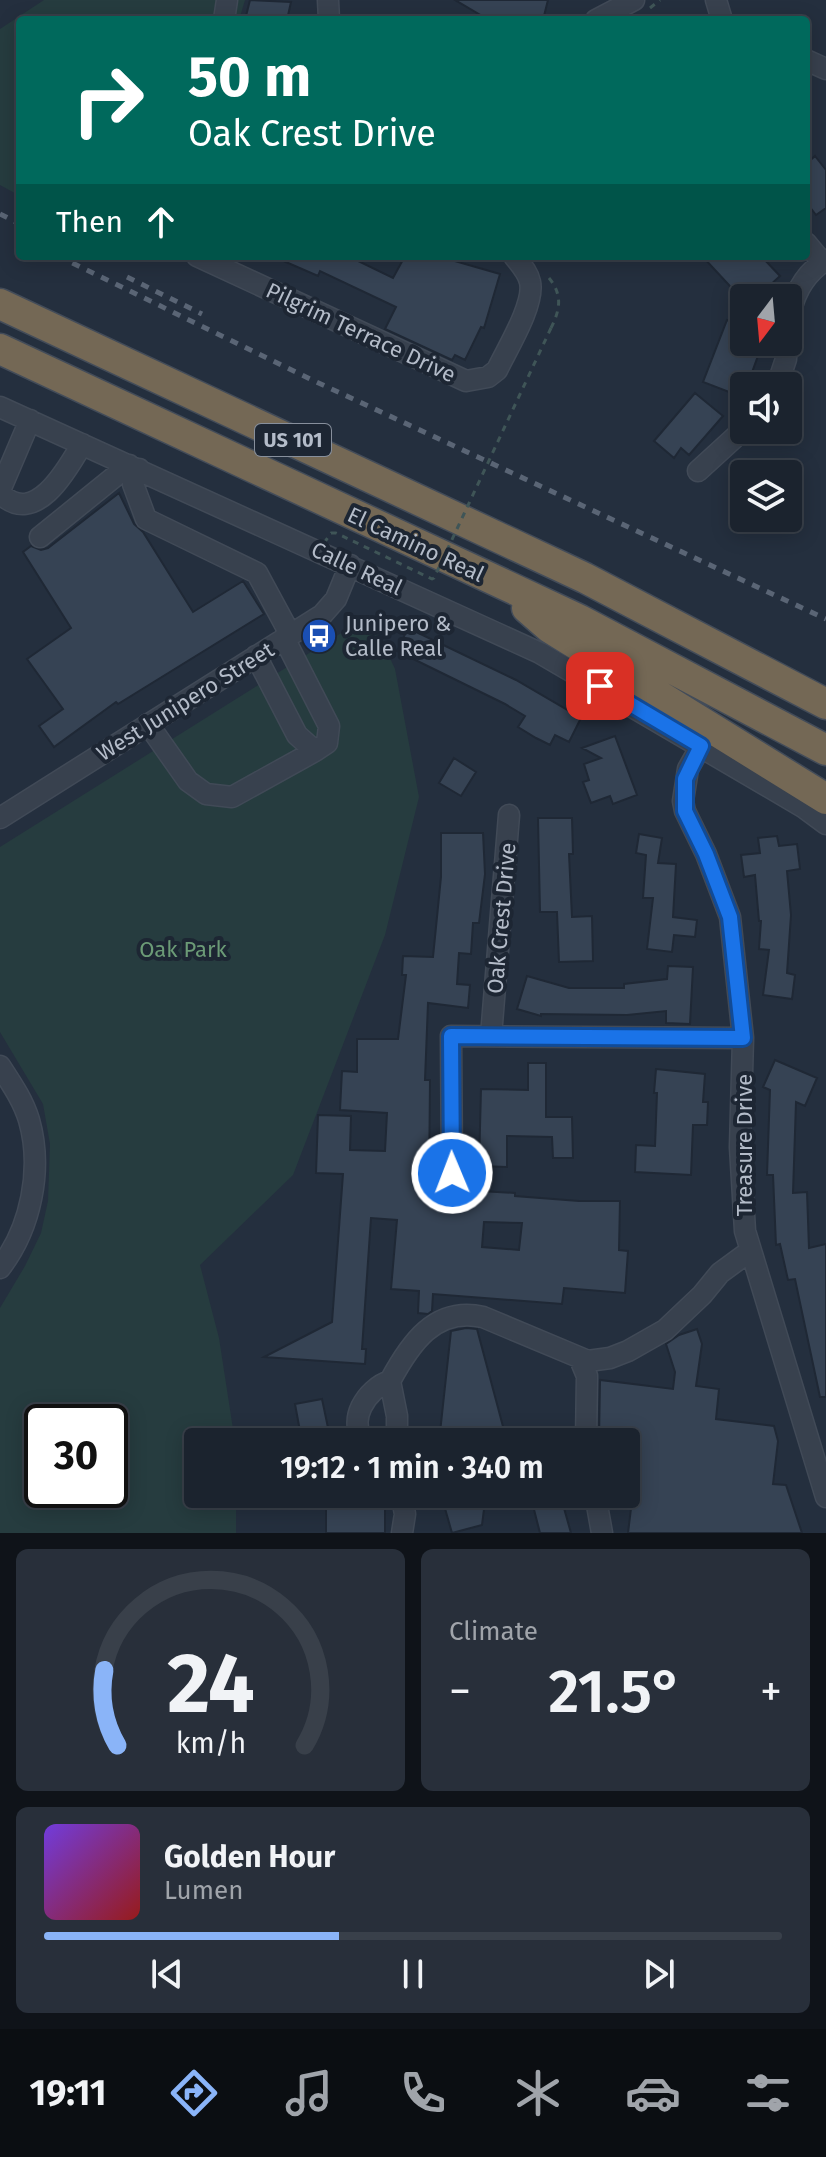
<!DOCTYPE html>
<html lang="en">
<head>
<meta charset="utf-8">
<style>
  :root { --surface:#1b232e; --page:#282f3a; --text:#f1f3f6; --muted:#a0a4aa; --line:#39404a; --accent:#8ab4f8 }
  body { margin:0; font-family:"Fira Sans",sans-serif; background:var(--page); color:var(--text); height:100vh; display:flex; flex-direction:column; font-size:30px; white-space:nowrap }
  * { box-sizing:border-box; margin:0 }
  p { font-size:26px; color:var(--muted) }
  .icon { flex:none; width:44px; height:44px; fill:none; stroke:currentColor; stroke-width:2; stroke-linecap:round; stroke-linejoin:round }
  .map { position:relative; height:1533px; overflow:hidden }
  .drawer { display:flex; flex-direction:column; gap:16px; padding:16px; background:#0f1319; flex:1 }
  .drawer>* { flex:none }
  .top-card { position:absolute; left:16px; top:16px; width:794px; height:244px; border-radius:8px; box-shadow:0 4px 20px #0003,0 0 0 2px var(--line); background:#00695c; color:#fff; overflow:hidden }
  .needle { width:52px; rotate:196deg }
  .buttons { position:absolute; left:730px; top:284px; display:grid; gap:16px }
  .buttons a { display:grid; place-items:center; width:72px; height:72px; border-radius:8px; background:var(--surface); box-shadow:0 4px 20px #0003,0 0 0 2px var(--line); font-size:40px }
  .speed { position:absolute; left:24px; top:1404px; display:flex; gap:16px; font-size:40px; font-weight:700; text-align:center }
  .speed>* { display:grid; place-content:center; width:104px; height:104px; border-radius:50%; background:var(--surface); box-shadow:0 4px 20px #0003,0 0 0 2px var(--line); line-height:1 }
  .speed .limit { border:4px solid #111; border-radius:12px; background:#fff; color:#111 }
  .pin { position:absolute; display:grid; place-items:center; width:68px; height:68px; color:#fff; margin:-34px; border-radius:16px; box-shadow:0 4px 12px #0006 }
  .me { position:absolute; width:88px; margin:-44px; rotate:359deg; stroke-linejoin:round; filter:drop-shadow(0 0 6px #0008) }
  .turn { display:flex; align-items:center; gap:28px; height:168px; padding:0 40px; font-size:36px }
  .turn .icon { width:104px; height:104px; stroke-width:2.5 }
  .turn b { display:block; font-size:56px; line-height:68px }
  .then { display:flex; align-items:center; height:76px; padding:0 40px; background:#0003; gap:16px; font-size:30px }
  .big { font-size:60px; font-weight:600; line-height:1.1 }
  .drawer .widget { flex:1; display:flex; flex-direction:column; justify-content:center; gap:12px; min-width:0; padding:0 28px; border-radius:12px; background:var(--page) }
  .drawer .dial { align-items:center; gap:0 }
  .dial svg { height:208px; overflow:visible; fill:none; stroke:var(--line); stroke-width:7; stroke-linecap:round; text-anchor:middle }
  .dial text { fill:var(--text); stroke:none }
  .song { display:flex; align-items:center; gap:24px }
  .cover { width:96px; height:96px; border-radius:12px; background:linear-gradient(135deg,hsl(260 70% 55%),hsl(0 70% 35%)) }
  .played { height:8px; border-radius:4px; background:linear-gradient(90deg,var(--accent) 40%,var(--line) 40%) }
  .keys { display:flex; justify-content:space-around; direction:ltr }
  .heat { display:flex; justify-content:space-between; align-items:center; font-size:44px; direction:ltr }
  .drawer .tiles { flex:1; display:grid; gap:16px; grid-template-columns:1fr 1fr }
  .widget:last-child { grid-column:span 2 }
  .trip { position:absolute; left:184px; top:1428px; width:456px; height:80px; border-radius:8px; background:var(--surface); box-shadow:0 4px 20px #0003,0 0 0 2px var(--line); font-weight:600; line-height:80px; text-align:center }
  .tab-bar { display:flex; height:128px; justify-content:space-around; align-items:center; background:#0b0e12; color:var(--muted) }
  .tab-bar .icon { width:56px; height:56px }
  .tab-bar .active { color:var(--accent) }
  .tab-bar b { font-size:36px; color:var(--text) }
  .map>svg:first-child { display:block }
  .green { fill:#263c3f; fill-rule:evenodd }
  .building { fill:#364354; stroke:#1f2835; stroke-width:2; fill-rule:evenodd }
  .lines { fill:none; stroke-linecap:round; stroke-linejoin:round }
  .minor-casing { stroke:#414a57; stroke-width:23 }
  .highway-casing { stroke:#434c59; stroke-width:33 }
  .path { stroke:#3f5557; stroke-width:3; stroke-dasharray:6 6; stroke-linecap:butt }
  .minor { stroke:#38414e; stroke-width:20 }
  .highway { stroke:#746855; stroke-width:30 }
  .rail { stroke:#5a6575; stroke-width:5; stroke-dasharray:8 8; stroke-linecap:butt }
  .path-bridge { stroke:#3f5557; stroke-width:3; stroke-dasharray:6 6; stroke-linecap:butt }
  .route-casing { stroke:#114b97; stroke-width:20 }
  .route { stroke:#1a73e8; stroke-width:14 }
  .labels { text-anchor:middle; stroke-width:8; stroke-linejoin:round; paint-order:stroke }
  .shield { fill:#1d2633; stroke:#878f9c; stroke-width:2 }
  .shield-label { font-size:20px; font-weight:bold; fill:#b4bcc9 }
  .street-label { font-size:22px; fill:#b4bcc9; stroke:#1d2633 }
  .poi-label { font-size:22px; fill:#b4bcc9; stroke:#1d2633; text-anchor:start }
  .park-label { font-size:22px; fill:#6b9a76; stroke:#1d2633 }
</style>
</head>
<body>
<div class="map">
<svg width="826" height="1533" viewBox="0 0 826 1533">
  <rect width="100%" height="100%" fill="#242f3e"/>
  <!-- green -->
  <path class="green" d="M44 0H245L239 20H20V196L0 185V29Z
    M370 615 395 669 419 797 385 935 293 1175 200 1265 219 1338 235 1442H198V1494H236V1533H0V1308L25 1266 41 1233 48 1201 50 1144 43 1104 0 1032V847ZM42 1422H110V1490H42Z"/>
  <!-- building -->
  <path class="building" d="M250 0 291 2 287 20H245Z
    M455 0H548L543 20H489Z
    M815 156 826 170V208L816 215 806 202V164Z
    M272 256H348L393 278 405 256H454L451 260 500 274 484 328 481 327 465 360 455 355 452 360 385 329 396 307 320 271 318 276Z
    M702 256H761L780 276 756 298H741Z
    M727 320 744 326V342H763L747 386H744L742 397 703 382Z
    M695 393 723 416 689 455 681 448 674 458 654 441Z
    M119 493 134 524 143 532 193 612 243 581 264 614 118 704 116 702 54 747 39 726 63 709 27 659 71 628 23 552 31 546 41 550 48 548Z
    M408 628 516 680 581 718 569 742 555 735 550 745 536 738 518 727 525 716 505 704 397 651Z
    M615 736 637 795 613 804 610 796 591 803 583 782 589 780 584 764 601 758 582 748Z
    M454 758 476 772 461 796 439 783Z
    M538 818H572L573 854H569L572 917 592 916 593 961 559 962 557 912H540Z
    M441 833H483L485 874 479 923H473L471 954 459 953 457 984 470 985 468 1008 428 1003 425 1080H430L429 1188 515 1193V1196L579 1201H620L619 1250 628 1251 625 1293 564 1288 562 1304 433 1294 432 1311 428 1314 418 1313 419 1291 391 1289 397 1220 371 1218 362 1349H366L365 1364 264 1357 332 1322 343 1174 316 1173 318 1115 351 1116 350 1150 385 1151 387 1113 340 1110 342 1071 357 1072V1039H398L406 975H402L403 956 433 957 441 877ZM484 1222 522 1223 519 1250 482 1247Z
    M639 834 662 838 658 863 676 864 673 917 697 920 695 937 674 935 672 952 647 949 653 898H643L646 855 636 853Z
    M777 836 779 846 797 844 800 869 787 871 791 915 787 973 795 975 792 999 763 995 769 950 759 949 761 921H759L755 875 744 877 741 855 760 853 758 838Z
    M668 966 693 967 690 1024 666 1023V1011L627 1015 541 1014V1016L517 1009 527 976 569 988H624V984L667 979Z
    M775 1060 817 1078 805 1106 796 1102 793 1193 807 1192 809 1248 826 1244V1397H820L795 1279 788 1280 780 1244 776 1245 773 1175H767L770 1090 763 1087Z
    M528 1063H546V1117H572L573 1158H553L552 1137 507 1136V1167L479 1166 481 1089 528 1090Z
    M656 1069 705 1074 703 1102H708L707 1125H693L691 1175 635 1172 636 1145 655 1146 657 1093H654Z
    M466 1328 477 1329 505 1434 474 1442H439L451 1331Z
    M697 1329 702 1344 696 1386 719 1389 716 1419 774 1426 778 1441 773 1484 786 1485 802 1533H628L639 1443 599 1438 600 1380 673 1389 675 1372 666 1344 679 1335Z
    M322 1399 331 1442H302L295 1404Z
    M451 1494H486L482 1525 452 1533 444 1505Z
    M530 1494H560L571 1533H540Z
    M385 1501V1533H326V1502Z"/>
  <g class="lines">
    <!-- minor casing -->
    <g class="minor-casing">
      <path id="minor" d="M328 0 329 20
        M716 0 722 20
        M224 20 227 0
        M596 20 634 0
        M806 60 826 69
        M806 243 822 262
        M197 256 466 381 488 377 497 370C507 349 535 304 530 282 528 272 520 264 514 256
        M788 325C792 298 802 275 826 260
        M777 386 786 359 787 342
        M0 407 540 653 803 807 826 824
        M30 420 1 488V494C35 527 67 470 82 444
        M139 469 133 484 146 519 257 573 290 634
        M698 471 744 429
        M40 537 129 465
        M256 656 297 735 315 751 327 743 329 726 284 638
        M148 724 188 781 206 794 232 797 315 751
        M701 746 688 769 683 801 685 811 706 854 730 917 743 1038 740 1147 745 1231 826 1497
        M0 818 322 615 336 599 350 565
        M491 1036 509 815
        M0 1066C11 1083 23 1100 29 1120 43 1169 31 1228 0 1268
        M452 1173 451 1036 743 1038
        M580 1359 587 1376 586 1442
        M390 1381 397 1416V1442
        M366 1442C345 1422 367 1388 390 1381 410 1344 435 1306 483 1317L588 1361 610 1358 628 1351 665 1330 702 1295 720 1273 750 1251
        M401 1494 405 1514 402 1533
        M595 1494 602 1533"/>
    </g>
    <!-- highway casing -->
    <g class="highway-casing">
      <path id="highway" d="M0 304 585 578 826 704
        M0 349 580 620 826 750
        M527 608 550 628 826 799"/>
    </g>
    <!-- path -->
    <path class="path" d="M650 8 660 0
      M549 278C563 295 560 310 551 328"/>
    <!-- minor -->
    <use href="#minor" class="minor"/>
    <!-- highway -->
    <use href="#highway" class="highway"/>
    <!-- rail -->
    <path class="rail" d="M0 214 20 224
      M58 256 308 378 826 619
      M127 277 202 314"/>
    <!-- path-bridge -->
    <path class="path-bridge" d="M324 543 331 533H336L432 579 434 578 551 328"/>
  </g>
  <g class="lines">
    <!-- route casing -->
    <g class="route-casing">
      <path id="route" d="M452 1173 451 1036 743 1038 730 917 706 854 685 811V779L701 746 600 686"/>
    </g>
    <!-- route -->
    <use href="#route" class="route"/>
  </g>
  <!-- icons -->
  <defs>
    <g id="bus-disc" transform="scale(1.8)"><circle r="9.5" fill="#1a4fb4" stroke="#1d2633"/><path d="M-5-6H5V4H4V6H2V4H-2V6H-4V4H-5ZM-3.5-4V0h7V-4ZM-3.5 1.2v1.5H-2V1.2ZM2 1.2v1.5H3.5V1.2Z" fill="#fff"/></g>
  </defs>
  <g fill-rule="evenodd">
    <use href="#bus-disc" x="319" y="636"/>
  </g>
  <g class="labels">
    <!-- shield labels -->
    <rect class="shield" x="255" y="424" width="76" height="32" rx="6"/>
    <g class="shield-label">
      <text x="293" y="447">US 101</text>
    </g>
    <!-- street labels -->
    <g class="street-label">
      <text transform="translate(361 332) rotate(25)" y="8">Pilgrim Terrace Drive</text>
      <text transform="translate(416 544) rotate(25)" y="8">El Camino Real</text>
      <text transform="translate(357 568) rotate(25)" y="8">Calle Real</text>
      <text transform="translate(185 701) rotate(-32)" y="8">West Junipero Street</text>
      <text transform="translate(501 918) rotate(-85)" y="8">Oak Crest Drive</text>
      <text transform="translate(744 1145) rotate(-90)" y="8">Treasure Drive</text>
    </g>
    <!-- poi labels -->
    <g class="poi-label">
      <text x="345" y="631">Junipero &amp;<tspan x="345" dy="25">Calle Real</tspan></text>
    </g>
    <!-- park labels -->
    <g class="park-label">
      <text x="183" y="957">Oak Park</text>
    </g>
  </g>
</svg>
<div class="buttons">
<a><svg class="needle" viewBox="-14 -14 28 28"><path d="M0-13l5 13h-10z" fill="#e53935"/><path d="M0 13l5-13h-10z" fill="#a0a4aa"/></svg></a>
<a><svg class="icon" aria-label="sound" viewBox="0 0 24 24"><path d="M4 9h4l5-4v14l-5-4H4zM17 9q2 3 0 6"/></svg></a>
<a><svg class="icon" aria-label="layers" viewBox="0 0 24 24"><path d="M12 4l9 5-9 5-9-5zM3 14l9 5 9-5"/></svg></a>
</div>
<div class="speed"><div class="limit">30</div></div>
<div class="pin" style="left:600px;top:686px;background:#d93025"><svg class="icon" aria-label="arrive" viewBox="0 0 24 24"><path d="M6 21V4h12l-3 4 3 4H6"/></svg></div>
<svg class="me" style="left:452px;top:1173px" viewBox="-20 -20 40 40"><circle r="17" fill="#1a73e8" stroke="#fff" stroke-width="3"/><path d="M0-11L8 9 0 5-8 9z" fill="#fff"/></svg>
<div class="trip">19:12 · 1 min · 340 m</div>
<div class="top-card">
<div class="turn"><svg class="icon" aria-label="right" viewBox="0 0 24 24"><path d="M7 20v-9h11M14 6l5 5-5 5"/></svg><div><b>50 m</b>Oak Crest Drive</div></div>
<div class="then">Then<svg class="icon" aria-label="ahead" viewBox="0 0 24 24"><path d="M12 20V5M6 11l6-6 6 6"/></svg></div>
</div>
</div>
<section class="drawer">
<div class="tiles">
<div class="widget dial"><svg viewBox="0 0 100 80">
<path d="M14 69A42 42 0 1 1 86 69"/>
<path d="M14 69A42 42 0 0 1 9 40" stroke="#8ab4f8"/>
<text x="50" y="56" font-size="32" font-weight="700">24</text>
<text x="50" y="72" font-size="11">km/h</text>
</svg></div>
<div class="widget"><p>Climate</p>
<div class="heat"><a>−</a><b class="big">21.5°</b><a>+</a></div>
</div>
<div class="widget">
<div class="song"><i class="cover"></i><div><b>Golden Hour</b><p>Lumen</p></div></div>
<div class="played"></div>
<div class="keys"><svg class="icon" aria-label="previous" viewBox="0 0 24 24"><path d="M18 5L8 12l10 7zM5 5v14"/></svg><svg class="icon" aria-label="pause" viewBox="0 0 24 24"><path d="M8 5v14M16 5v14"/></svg><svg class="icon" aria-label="next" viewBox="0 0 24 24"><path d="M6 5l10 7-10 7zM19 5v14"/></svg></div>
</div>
</div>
</section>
<nav class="tab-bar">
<b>19:11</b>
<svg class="icon active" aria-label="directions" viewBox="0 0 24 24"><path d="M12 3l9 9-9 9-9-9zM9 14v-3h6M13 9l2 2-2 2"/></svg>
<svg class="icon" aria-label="music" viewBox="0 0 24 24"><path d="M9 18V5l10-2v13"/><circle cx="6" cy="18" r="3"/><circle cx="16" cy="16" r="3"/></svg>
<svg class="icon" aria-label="phone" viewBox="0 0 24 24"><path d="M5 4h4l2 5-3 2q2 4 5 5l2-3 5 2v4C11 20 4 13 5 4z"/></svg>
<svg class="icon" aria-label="climate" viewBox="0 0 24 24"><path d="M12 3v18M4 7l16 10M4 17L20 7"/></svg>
<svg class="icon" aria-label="car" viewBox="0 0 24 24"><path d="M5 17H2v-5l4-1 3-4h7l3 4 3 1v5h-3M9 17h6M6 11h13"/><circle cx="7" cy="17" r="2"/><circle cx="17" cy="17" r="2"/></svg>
<svg class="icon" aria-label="filters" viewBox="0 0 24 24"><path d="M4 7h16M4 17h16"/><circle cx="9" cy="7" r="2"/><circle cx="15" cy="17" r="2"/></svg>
</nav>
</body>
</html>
